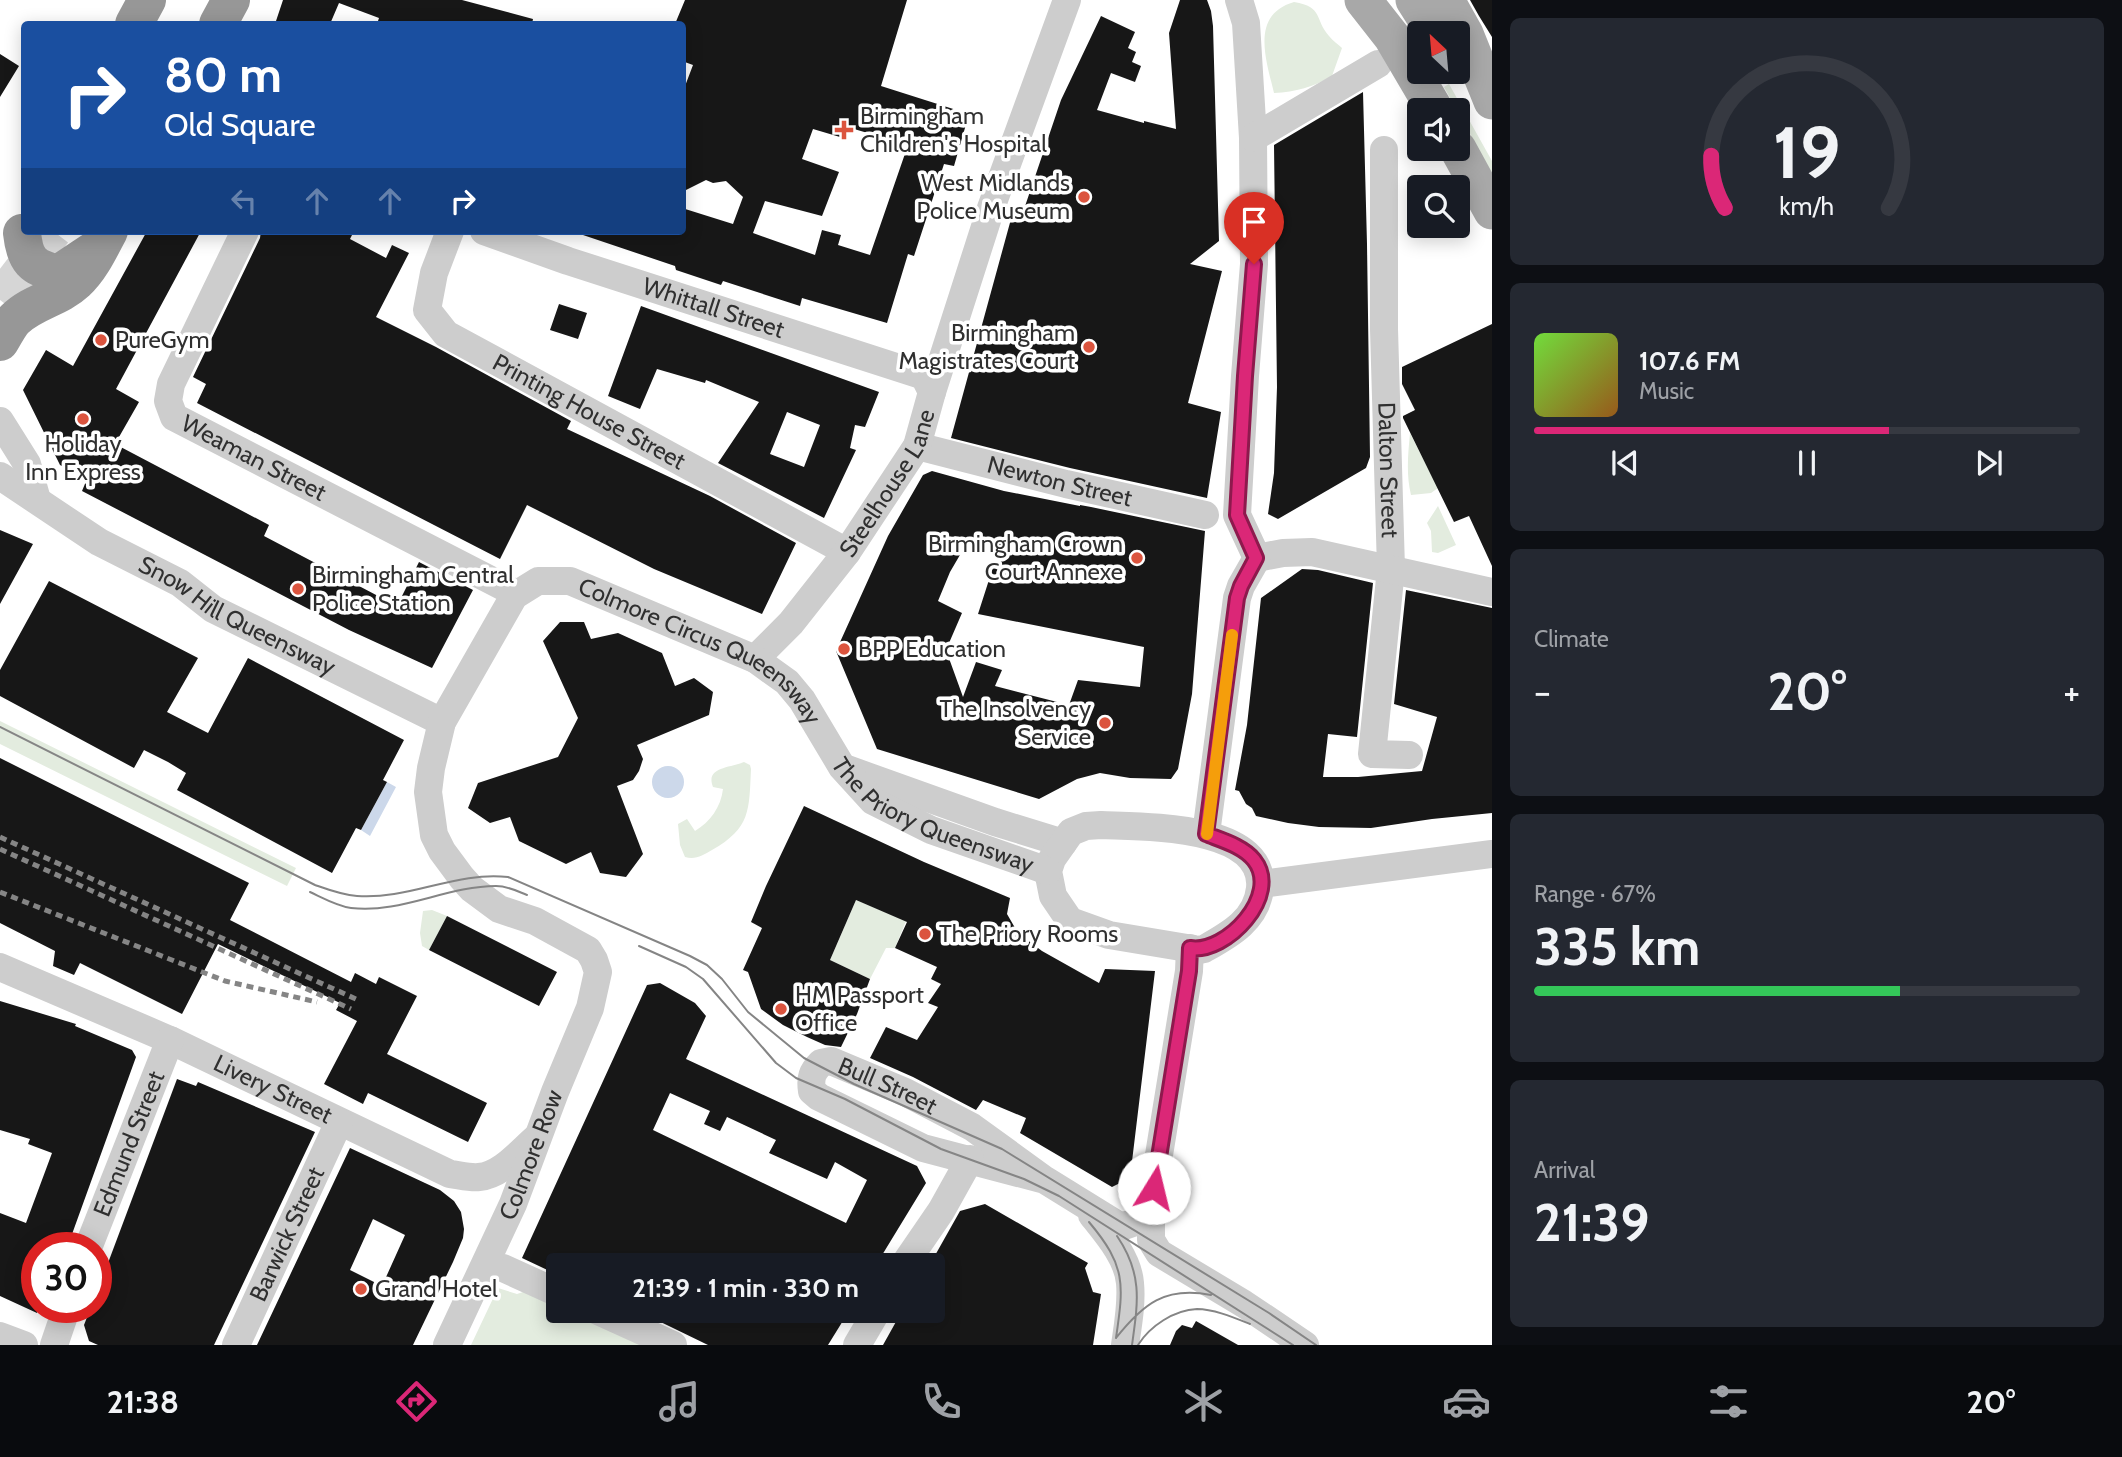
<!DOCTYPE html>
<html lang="en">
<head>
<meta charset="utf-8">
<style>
  :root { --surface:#171b24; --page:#242831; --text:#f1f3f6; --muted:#9ea1a6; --line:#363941; --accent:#db2777 }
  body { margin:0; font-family:Cabin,sans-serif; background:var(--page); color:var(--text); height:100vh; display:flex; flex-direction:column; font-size:26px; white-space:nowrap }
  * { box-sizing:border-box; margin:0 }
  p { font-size:23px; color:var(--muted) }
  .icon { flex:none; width:38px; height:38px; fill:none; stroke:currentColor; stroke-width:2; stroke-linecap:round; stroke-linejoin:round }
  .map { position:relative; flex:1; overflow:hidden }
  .side { display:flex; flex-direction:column; gap:18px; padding:18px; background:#0d0f14; width:630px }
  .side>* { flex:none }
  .top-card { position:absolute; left:21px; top:21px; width:665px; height:214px; border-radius:7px; box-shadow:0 4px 18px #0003; background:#1a4fa0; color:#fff; overflow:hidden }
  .needle { width:46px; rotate:334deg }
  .buttons { position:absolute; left:1407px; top:21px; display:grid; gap:14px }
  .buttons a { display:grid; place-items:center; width:63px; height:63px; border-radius:7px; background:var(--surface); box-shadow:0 4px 18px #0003; font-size:35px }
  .speed { position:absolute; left:21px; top:1232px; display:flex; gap:14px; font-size:35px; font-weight:700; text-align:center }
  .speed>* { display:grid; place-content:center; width:91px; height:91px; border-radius:50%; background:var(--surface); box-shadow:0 4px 18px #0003; line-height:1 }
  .speed .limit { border:10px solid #d22; background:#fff; color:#111 }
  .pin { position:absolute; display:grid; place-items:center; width:60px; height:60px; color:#fff; margin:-72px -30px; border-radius:50% 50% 50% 0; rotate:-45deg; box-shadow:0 0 7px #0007 }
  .pin .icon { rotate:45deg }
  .me { position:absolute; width:77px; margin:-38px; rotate:9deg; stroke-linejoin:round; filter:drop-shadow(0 0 5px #0008) }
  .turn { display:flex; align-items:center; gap:24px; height:147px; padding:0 28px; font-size:32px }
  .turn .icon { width:91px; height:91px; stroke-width:2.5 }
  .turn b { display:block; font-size:49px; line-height:60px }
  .lanes { display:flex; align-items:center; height:66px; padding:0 28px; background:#0003; justify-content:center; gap:35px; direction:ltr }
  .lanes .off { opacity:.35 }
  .big { font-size:52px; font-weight:700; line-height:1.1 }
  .side .card { flex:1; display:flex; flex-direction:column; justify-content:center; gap:10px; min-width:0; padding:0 24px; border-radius:10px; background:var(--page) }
  .side .dial { align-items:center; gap:0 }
  .dial svg { height:182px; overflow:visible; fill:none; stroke:var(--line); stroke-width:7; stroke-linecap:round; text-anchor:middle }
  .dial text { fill:var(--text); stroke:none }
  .song { display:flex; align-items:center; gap:21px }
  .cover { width:84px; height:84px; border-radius:10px; background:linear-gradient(135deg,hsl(100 70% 55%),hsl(30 70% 35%)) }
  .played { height:7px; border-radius:4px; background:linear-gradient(90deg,var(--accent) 65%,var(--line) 65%) }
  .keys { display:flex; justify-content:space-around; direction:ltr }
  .heat { display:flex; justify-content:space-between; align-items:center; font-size:38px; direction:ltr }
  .charge { height:10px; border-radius:5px; background:linear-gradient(90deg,#34c759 67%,var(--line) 0) }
  .trip { position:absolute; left:546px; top:1253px; width:399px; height:70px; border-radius:7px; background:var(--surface); box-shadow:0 4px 18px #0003; font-weight:700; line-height:70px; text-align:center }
  .tab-bar { display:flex; height:112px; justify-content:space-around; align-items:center; background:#090b0e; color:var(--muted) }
  .tab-bar .icon { width:49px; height:49px }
  .tab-bar .current { color:var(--accent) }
  .tab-bar b { font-size:32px; color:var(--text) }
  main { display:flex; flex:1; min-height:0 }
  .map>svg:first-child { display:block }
  .green { fill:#e3ecdf }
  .water { fill:#ccd8ea }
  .building { fill:#171717; fill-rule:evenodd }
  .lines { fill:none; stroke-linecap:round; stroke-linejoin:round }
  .highway-tunnel { stroke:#d6d6d6; stroke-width:38; stroke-dasharray:38 19; stroke-linecap:butt }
  .minor { stroke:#cdcdcd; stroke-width:28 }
  .major { stroke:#a8a8a8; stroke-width:37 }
  .highway { stroke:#979797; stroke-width:38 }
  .tram { stroke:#858585; stroke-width:2 }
  .rail { stroke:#858585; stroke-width:5; stroke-dasharray:7 5; stroke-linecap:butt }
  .route-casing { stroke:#8e194d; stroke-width:18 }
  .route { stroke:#db2777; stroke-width:12 }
  .slow { stroke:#f59e0b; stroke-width:12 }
  .poi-dot { fill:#db543e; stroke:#fff; stroke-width:2.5 }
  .labels { text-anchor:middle; stroke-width:7; stroke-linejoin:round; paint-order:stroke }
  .poi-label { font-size:24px; fill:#303030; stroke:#fff; text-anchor:start }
  .street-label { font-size:24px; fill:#303030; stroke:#fff }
</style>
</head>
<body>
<main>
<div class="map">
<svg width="1492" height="1345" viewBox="0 0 1492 1345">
  <rect width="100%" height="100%" fill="#fff"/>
  <!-- green -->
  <path class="green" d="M1294 2C1324 7 1314 19 1329 36 1333 41 1338 44 1342 48L1332 76C1313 87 1296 92 1274 93 1266 59 1250 15 1294 2Z
    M1449 84 1492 161V174L1444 87Z
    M1410 433 1438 488 1431 493 1411 495C1406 474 1408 455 1410 433Z
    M1438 506 1456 545 1438 553 1432 552 1431 531 1427 523Z
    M0 721 296 868 287 886 0 744Z
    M744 762 750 765 751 769C749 810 751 828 712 850 703 855 696 860 685 857L680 845 678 824 687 819 695 831C710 822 721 807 723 789L713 787C705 767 730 768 744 762Z
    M856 900 906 921 895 948H886L870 979 830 960Z
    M432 910 447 916 429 950 422 946 420 933 423 911Z
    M498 1288 517 1294 526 1291 558 1303V1311H575L648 1345H471Z"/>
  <!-- water -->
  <path class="water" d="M652 782a16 16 0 1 1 32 0a16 16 0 1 1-32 0Z
    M387 782 396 787 370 836 361 830Z"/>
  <!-- building -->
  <path class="building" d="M283 0H462L533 19 532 24H377L379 18 339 3 330 24H275Z
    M685 0H907L881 86 969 114 954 166 944 164 914 256 908 254 887 323 802 298 800 306 723 281 721 285 676 270 675 266 580 234 581 231H682V208L733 224 743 197 726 181 713 183 706 180 682 192V94L693 65 682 61V24H675ZM844 126 908 145 870 255 838 245 841 235 822 230 815 255 753 233 765 201 822 216 839 172 802 159 813 129 840 137Z
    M1180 0H1207L1211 11 1213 26 1219 241 1190 264 1222 271 1188 403 1221 412 1207 498 1070 468 951 438 1011 219 1020 221 1061 100 1101 16 1135 32 1128 48 1136 52 1132 62 1141 66 1135 82 1111 73 1097 110 1144 123V121L1176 129 1169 33Z
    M1470 0H1492V37L1479 16Z
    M0 54 19 66 0 97Z
    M1363 92 1367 244 1370 457 1366 468 1278 519 1268 514 1274 473 1277 387 1274 145Z
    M147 231H201L116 389 139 402 115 444 269 525 264 536 397 606 419 562 473 590 432 668 349 630 82 491 87 479 60 465 23 390 46 350 73 366Z
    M261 231H354L350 239 386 258 392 245 409 253 376 317 436 347 571 421 567 429 710 496 796 543 762 614 654 569 527 505 500 559 197 403 206 384 193 377 260 238Z
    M559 304 587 313 578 339 550 330Z
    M641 306 879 392 865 427 855 425 850 448 856 450 824 518 718 463 759 402 706 380 705 383 657 369 640 409 608 396ZM787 412 820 425 804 467 770 454Z
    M1492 324V566L1469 516 1454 522 1403 418V416L1415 410 1402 384V367Z
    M932 471 1004 491 1080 506V505L1091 507 1205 531 1192 694 1178 769 1171 779 1130 778 1100 773 1077 779 1039 799 877 749 836 651 888 536 923 475ZM964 548 997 555 978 614 1144 647 1140 687 1078 680 1069 705 995 686 1002 670 976 662 963 697 946 650 962 613 938 601 950 572Z
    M0 530 33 544 0 604Z
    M1302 569 1318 570 1373 583 1357 737 1328 734 1323 777H1358L1422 771 1437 717 1394 704 1406 590 1492 608V813L1432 819 1371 828 1319 827 1288 823 1256 816 1252 808 1246 804 1239 791 1235 790 1247 725 1261 598Z
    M49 581 198 658 167 712 208 733 248 658 404 740 383 780 387 782 361 830 356 828 332 873 177 790 186 773 168 762 144 750 134 768 0 696V670Z
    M560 622H584L591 639 618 633 662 653 675 686 694 678 713 692 709 715 637 745 643 759 639 771 633 780 617 786 643 854 626 877 600 873 591 852 566 864 519 841 510 817 490 823 468 808 478 783 558 757 578 718 543 641Z
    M0 758 249 883 230 920 351 982 355 973 376 984 379 977 417 996 387 1054 487 1103 468 1142 368 1093 363 1104 324 1084 357 1021 336 1010 340 1003 218 944 182 1014 80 963 74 975 53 966 55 951 0 923Z
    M804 806 924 862 1010 898 1007 914 1018 933 1042 951 1099 983 1105 969 1155 971 1130 1178 1112 1187 1020 1133 1026 1118 983 1100 976 1110 913 1077 870 1058 886 1027 917 1040 938 1007 928 1003 941 984 931 979 937 967 895 948 907 922 856 900 830 960 870 979 857 1014 841 1047 825 1045 807 1037 783 1025 761 1009 748 972 743 970 762 928 751 922 766 886Z
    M447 916 557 972 539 1006 429 950Z
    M660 983 695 1003 706 1016 686 1059 917 1166 926 1183 876 1265H558V1275L522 1258 647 985ZM670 1093 710 1111 704 1124 720 1131 727 1117 776 1140 769 1153 827 1179 835 1162 867 1180 846 1223 653 1130Z
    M0 1001 76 1024 75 1026 132 1050 136 1057 67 1248H37V1313L0 1296V1213L26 1223 52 1153 28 1144 30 1139 0 1130Z
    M177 1079 196 1086 198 1082 315 1132 214 1345H98L89 1341 84 1325 91 1307H96V1295Z
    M350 1148 440 1190 454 1201 461 1212 464 1229 463 1238 453 1262 413 1345H257ZM373 1219 405 1235 382 1286 350 1270Z
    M985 1204 1088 1263 1085 1268 1093 1292 1101 1294 1093 1345H883L902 1311H933V1259L960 1211Z
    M638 1311H849L828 1345H708Z
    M1196 1321 1238 1345H1170L1176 1331 1182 1325 1192 1328Z"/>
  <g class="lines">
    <!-- highway-tunnel -->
    <path class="highway-tunnel" d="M0 300 53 231"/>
    <!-- minor -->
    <g class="minor">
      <path d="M1239 0 1246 23 1253 138 1254 264 1245 376 1237 515 1257 558"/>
      <path d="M1253 138 1378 64"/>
      <path id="s1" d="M1384 150V329L1391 569 1372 754 1409 755"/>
      <path id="s2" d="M245 231 171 384 168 401 174 417 506 588 514 596"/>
      <path id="s3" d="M450 231 434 273 427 310 446 334 847 552"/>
      <path id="s4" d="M484 231 568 261 924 376 932 392"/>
      <path d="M0 421 27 464 37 500"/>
      <path id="s5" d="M917 446 1066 484 1205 515"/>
      <path id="s6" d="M0 476 99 542 180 583 213 609 442 722"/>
      <path d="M1257 558 1283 553 1312 552 1492 592"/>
      <path id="s7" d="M755 659 791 623 847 552 917 446 932 392 991 208 1067 0"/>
      <path d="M847 769 995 822 1063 843"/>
      <path d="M1101 825C1143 827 1266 824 1260 888 1257 920 1229 935 1204 949L1199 950 1109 935 1070 921 1053 896 1048 871 1052 859 1071 832 1086 826Z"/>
      <path d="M1206 834 1237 598 1241 586 1257 558"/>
      <path d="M1261 884 1492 854"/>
      <path d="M1190 948 1189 971 1151 1204V1240L1159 1253 1244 1304 1305 1345"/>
      <path id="s8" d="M0 967 170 1040 450 1174C459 1175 470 1178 479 1177 501 1175 519 1153 535 1139"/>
      <path id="s9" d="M1045 1180 923 1148 819 1097 812 1091C810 1078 812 1072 821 1063L831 1061 905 1092 972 1127 1045 1180 1121 1227 1138 1221 1151 1204"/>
      <path d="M1092 1215C1108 1235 1128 1258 1130 1283 1132 1303 1128 1325 1125 1345"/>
      <path id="s10" d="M88 1248 170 1040"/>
      <path d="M904 1265 941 1211 970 1159"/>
      <path d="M503 1268 558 1293"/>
      <path d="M598 1311 673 1345"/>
      <path d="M0 1336 24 1345"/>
      <path d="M54 1345 67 1307"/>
      <path id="s11" d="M236 1345 339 1122"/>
      <path id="s12" d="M447 1345 513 1204 555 1092 590 1008 598 972 594 960 588 950 535 921 499 909 472 889 462 878 442 851 434 835 428 792 431 768 442 722 514 596 538 581H570L755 659 787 682 802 700 842 767 873 801 931 830 1048 871"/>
      <path d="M857 1345 877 1311"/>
    </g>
    <!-- major -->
    <path class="major" d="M1363 0 1392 37 1435 110
      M1414 0 1435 33
      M1446 0 1465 34 1492 101
      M1458 149 1492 211"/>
    <!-- highway -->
    <path class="highway" d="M134 24 147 0
      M218 24 231 0
      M22 233C25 261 32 267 58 274L91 252
      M0 342C5 334 9 325 15 319 32 302 59 298 76 282 91 268 100 248 109 231"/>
    <!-- tram -->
    <path class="tram" d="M0 727 315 885C329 890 342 895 357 896 409 900 456 871 508 877L690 956 707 965 722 979 748 1012 804 1058 854 1084 1002 1149 1269 1313 1316 1345
      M310 892C323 898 337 906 351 908 400 914 447 886 496 886 508 886 517 891 527 895
      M639 946 686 967 703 979 776 1063 796 1078 845 1099 941 1149 1024 1179 1059 1196 1293 1345
      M1089 1222C1126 1266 1124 1284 1116 1338
      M1117 1236C1143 1274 1138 1302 1132 1345
      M1116 1338C1143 1304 1165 1286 1211 1295
      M1138 1345C1150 1326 1174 1310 1197 1309 1214 1309 1235 1318 1250 1324"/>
    <!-- rail -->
    <path class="rail" d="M0 837 358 1000
      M0 849 351 1009
      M0 892 225 981 317 1002"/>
  </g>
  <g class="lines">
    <!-- route casing -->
    <g class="route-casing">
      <path id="route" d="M1154 1188 1189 971 1190 948C1226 954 1282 895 1254 860 1243 846 1221 840 1206 834L1237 598 1241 586 1256 558 1237 515 1245 376 1254 264"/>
    </g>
    <!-- route -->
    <use href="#route" class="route"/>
    <!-- slow -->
    <path class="slow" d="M1207 834 1232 635"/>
  </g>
  <!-- markers -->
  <g class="poi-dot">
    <path d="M840.5 119.5h7v7h7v7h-7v7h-7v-7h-7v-7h7z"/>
    <circle cx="1084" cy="197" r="7"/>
    <circle cx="101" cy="340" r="7"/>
    <circle cx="1089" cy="347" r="7"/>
    <circle cx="83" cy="419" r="7"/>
    <circle cx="1137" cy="558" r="7"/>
    <circle cx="298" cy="589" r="7"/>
    <circle cx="844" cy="649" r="7"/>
    <circle cx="1105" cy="723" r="7"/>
    <circle cx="925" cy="934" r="7"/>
    <circle cx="781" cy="1009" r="7"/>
    <circle cx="361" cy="1289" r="7"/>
  </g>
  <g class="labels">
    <!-- poi labels -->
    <g class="poi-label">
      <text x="860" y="124">Birmingham<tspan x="860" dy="28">Children's Hospital</tspan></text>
      <text x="1070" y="191" text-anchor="end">West Midlands<tspan x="1070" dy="28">Police Museum</tspan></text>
      <text x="1075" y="341" text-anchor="end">Birmingham<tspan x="1075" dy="28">Magistrates Court</tspan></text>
      <text x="115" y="348">PureGym</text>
      <text x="83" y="452" text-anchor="middle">Holiday<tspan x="83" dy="28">Inn Express</tspan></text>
      <text x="1123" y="552" text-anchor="end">Birmingham Crown<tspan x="1123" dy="28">Court Annexe</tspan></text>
      <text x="312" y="583">Birmingham Central<tspan x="312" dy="28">Police Station</tspan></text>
      <text x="858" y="657">BPP Education</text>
      <text x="1091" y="717" text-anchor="end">The Insolvency<tspan x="1091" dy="28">Service</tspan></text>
      <text x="939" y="942">The Priory Rooms</text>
      <text x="795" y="1003">HM Passport<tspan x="795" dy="28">Office</tspan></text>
      <text x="375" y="1297">Grand Hotel</text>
    </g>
    <!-- street labels -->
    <g class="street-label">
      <text dy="8" stroke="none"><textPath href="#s4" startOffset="242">Whittall Street</textPath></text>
      <text dy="8" stroke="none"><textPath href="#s3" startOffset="276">Printing House Street</textPath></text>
      <text dy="8" stroke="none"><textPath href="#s2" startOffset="294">Weaman Street</textPath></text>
      <text dy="8" stroke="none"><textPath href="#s1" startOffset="320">Dalton Street</textPath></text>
      <text dy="8" stroke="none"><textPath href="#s7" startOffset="222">Steelhouse Lane</textPath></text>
      <text dy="8" stroke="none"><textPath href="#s5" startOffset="147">Newton Street</textPath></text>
      <text dy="8" stroke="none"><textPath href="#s6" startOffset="276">Snow Hill Queensway</textPath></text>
      <text dy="8" stroke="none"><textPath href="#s12" startOffset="1096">Colmore Circus Queensway</textPath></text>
      <text dy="8" stroke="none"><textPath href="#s12" startOffset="1393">The Priory Queensway</textPath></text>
      <text dy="8" stroke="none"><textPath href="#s9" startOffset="354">Bull Street</textPath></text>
      <text dy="8" stroke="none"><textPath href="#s8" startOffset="299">Livery Street</textPath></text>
      <text dy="8" stroke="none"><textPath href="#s10" startOffset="112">Edmund Street</textPath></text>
      <text dy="8" stroke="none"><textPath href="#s12" startOffset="208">Colmore Row</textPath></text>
      <text dy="8" stroke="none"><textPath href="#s11" startOffset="122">Barwick Street</textPath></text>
    </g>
  </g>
</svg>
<div class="buttons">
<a><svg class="needle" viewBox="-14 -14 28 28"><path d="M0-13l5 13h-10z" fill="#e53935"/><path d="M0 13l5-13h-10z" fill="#9ea1a6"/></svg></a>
<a><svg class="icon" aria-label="sound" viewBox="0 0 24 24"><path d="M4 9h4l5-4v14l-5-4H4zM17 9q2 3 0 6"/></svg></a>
<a><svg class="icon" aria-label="search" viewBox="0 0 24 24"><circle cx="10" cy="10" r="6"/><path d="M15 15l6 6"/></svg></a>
</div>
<div class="speed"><div class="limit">30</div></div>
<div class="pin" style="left:1254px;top:264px;background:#d93025"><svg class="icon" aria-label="arrive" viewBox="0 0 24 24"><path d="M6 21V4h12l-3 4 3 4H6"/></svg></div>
<svg class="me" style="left:1154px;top:1188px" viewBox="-20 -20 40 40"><circle r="19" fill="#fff"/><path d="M0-13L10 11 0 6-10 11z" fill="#db2777"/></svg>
<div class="trip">21:39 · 1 min · 330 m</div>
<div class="top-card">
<div class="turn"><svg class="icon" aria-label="right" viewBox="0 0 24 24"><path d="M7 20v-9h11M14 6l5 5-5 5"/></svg><div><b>80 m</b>Old Square</div></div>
<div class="lanes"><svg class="icon off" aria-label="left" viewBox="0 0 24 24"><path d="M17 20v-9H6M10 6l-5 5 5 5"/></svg><svg class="icon off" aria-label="ahead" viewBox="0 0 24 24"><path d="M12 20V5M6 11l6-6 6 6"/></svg><svg class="icon off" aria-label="ahead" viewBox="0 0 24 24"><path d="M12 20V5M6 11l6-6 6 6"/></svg><svg class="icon" aria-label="right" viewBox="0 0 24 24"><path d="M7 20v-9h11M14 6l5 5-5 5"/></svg></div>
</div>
</div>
<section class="side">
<div class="card dial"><svg viewBox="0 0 100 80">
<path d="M14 69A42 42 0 1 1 86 69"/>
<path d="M14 69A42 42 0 0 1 8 46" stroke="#db2777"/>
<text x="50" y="56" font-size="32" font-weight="700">19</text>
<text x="50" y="72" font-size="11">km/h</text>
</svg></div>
<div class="card">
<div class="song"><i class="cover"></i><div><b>107.6 FM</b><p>Music</p></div></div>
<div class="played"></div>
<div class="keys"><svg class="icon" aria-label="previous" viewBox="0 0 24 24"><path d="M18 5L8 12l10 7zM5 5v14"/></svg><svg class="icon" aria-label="pause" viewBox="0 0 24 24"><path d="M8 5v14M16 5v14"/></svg><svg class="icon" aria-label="next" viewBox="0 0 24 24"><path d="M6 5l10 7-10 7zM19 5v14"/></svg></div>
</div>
<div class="card"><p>Climate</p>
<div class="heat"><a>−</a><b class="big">20°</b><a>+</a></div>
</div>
<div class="card"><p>Range · 67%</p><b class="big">335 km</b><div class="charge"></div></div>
<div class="card"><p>Arrival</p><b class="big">21:39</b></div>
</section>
</main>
<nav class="tab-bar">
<b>21:38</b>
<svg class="icon current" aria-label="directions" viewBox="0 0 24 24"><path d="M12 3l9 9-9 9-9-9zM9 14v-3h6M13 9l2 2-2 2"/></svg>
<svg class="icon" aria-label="music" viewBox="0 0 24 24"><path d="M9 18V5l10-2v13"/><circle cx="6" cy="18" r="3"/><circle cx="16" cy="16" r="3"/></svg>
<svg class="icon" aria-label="phone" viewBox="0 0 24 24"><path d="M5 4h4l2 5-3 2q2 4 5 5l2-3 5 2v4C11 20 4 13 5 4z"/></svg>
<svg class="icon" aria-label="climate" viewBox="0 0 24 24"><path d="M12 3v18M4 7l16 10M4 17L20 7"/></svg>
<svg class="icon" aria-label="car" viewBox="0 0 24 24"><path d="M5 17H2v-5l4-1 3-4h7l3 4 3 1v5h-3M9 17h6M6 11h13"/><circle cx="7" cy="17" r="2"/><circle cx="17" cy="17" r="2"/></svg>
<svg class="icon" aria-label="filters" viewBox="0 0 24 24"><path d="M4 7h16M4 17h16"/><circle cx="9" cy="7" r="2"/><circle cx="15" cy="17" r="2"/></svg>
<b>20°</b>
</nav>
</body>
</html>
